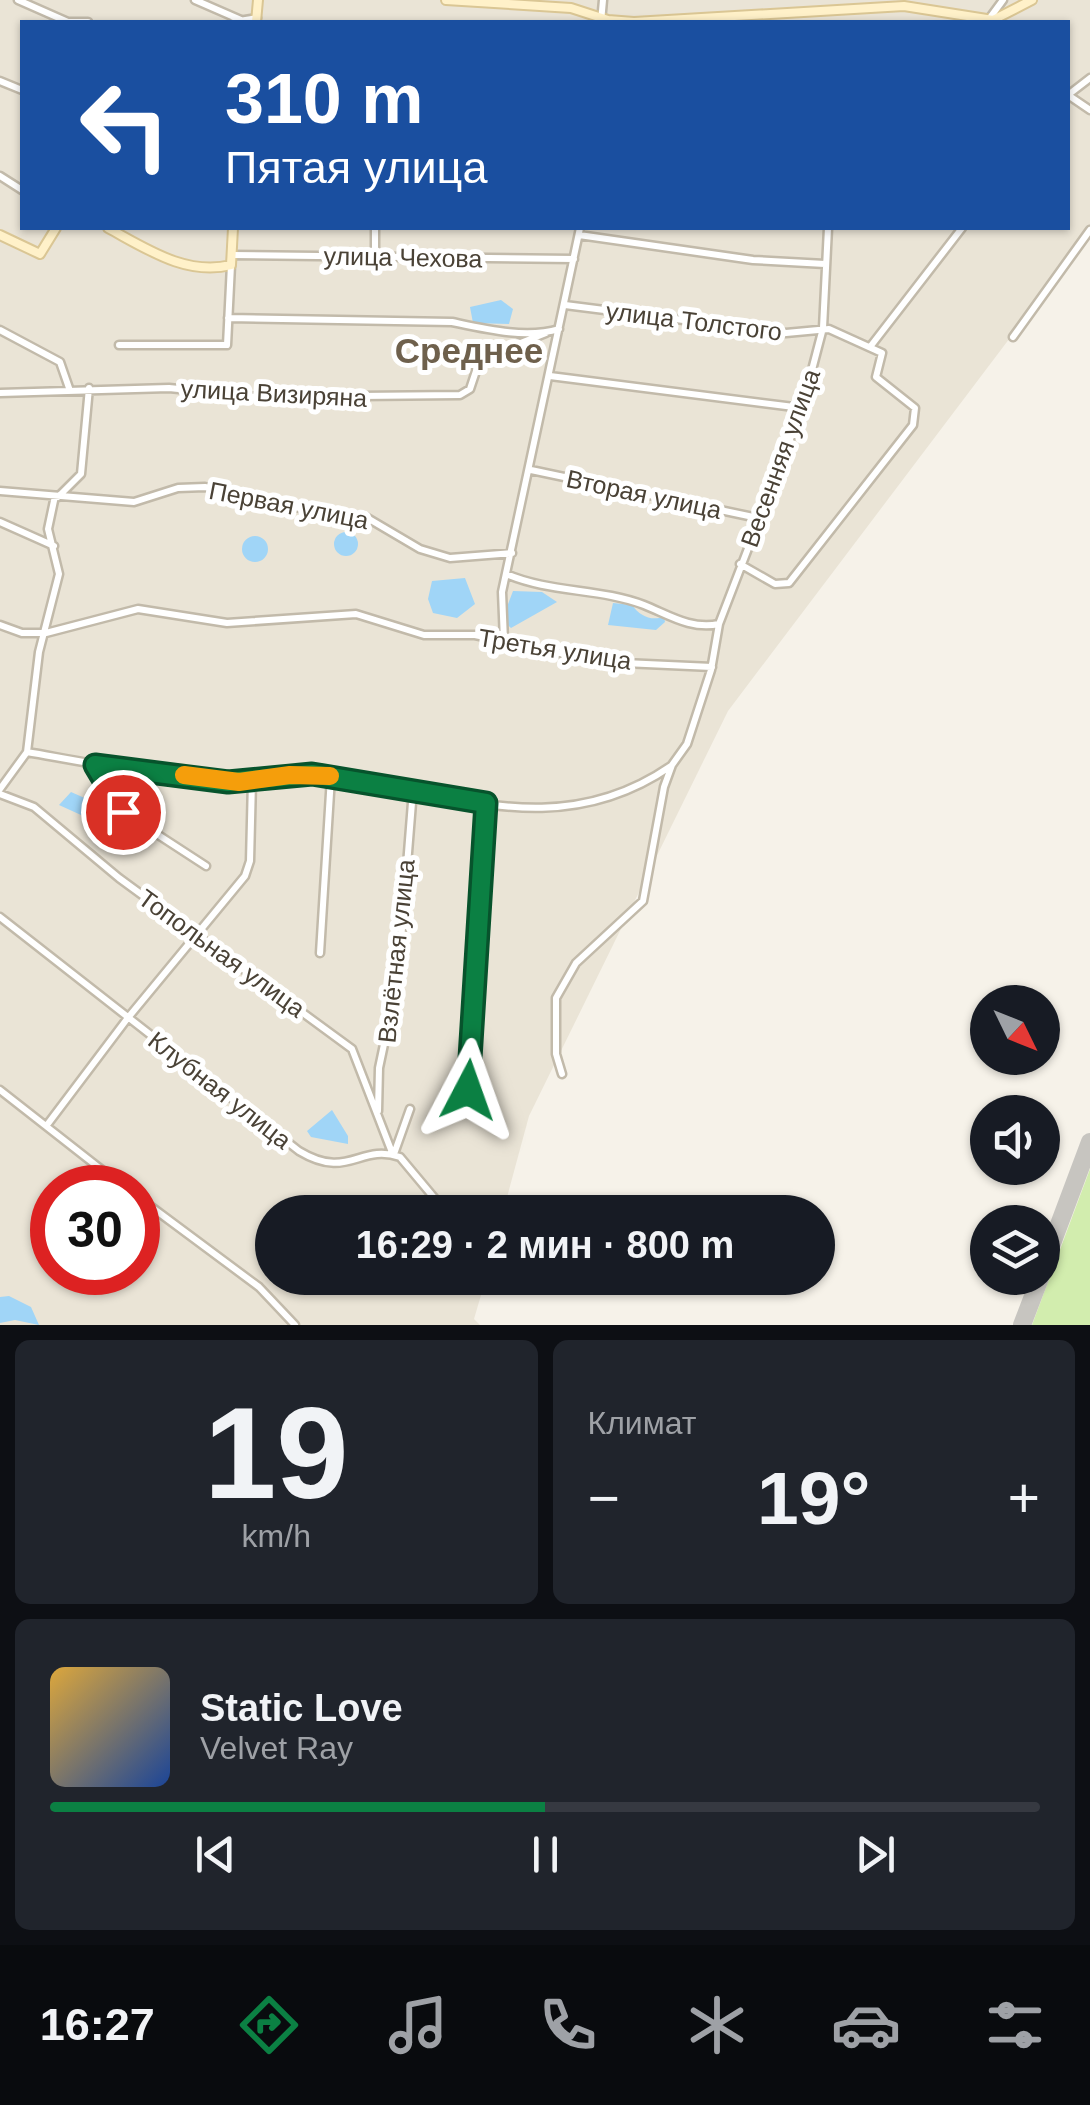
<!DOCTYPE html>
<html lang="ru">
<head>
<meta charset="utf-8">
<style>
  :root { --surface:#171b24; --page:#20242c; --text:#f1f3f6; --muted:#9ea1a6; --line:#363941; --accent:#0b8043 }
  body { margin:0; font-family:Arial,sans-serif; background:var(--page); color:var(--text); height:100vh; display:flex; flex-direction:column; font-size:38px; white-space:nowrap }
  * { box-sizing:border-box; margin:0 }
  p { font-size:32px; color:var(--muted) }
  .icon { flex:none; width:55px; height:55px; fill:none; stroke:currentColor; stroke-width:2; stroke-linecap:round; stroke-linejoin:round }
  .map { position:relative; height:1325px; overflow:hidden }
  .details { display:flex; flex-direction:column; gap:15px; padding:15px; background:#0d0f14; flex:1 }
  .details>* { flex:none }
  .banner { position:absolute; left:20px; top:20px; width:1050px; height:210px; border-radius:0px; box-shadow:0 2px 8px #0004; background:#1a4fa0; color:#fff; overflow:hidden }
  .needle { width:65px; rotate:133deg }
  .controls { position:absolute; left:970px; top:985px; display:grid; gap:20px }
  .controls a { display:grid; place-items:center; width:90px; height:90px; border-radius:50%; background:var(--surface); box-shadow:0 2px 8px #0004; font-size:50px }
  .speed { position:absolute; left:30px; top:1165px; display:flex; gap:20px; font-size:50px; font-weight:700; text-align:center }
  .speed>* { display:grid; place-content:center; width:130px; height:130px; border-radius:50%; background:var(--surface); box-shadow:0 2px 8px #0004; line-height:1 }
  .speed .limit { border:15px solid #d22; background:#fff; color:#111 }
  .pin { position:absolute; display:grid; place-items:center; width:85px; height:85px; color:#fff; margin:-42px; border:5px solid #fff; border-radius:50%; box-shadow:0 2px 10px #0007 }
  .me { position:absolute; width:110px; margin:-55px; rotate:4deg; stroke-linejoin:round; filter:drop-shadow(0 0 8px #0008) }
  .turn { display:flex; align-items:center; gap:35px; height:210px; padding:0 40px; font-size:45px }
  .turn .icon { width:130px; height:130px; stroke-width:2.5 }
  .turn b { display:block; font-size:70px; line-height:85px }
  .big { font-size:75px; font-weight:600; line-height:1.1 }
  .details .card { flex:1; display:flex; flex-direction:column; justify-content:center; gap:15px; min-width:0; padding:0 35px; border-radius:15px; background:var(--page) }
  .details .dial { align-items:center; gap:0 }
  .dial b { font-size:130px; line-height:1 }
  .song { display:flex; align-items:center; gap:30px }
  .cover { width:120px; height:120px; border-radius:15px; background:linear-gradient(135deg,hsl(40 70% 55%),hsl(220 70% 35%)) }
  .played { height:10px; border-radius:5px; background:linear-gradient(90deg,var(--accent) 50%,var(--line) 50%) }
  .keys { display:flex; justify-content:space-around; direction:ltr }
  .heat { display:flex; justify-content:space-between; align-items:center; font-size:55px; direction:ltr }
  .details .tiles { flex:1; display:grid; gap:15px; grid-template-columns:1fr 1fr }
  .card:last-child { grid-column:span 2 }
  .trip { position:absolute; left:255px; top:1195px; width:580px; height:100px; border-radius:50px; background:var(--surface); box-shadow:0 2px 8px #0004; font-weight:600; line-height:100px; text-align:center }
  .tab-bar { display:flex; height:160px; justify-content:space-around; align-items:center; background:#090b0e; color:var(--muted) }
  .tab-bar .icon { width:70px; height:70px }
  .tab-bar .current { color:var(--accent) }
  .tab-bar b { font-size:45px; color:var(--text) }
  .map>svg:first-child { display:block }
  .residential { fill:#eae4d6; fill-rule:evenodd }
  .green { fill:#d2edae }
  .water { fill:#a0d5f7 }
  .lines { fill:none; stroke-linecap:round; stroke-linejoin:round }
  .taxiway { stroke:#c7c5c0; stroke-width:18 }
  .street-casing { stroke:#c2baaa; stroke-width:11 }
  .secondary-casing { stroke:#dac694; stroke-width:12 }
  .street { stroke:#fff; stroke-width:6 }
  .secondary { stroke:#fff1c9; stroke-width:8 }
  .route-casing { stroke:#07532c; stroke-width:25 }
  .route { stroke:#0b8043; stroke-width:18 }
  .slow { stroke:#f59e0b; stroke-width:18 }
  .labels { text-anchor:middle; stroke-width:10; stroke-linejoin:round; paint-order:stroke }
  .street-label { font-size:25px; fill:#4a4236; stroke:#fff }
  .district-label { font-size:35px; font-weight:bold; fill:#6e604c; stroke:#fff }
</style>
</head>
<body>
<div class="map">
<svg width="1090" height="1325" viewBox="0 0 1090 1325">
  <rect width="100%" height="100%" fill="#f6f2e9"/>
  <!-- residential -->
  <path class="residential" d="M0 0H1090V232L728 711 529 1116 503 1212H272V1278H486L474 1319 480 1325H0ZM22 22H1068V228H22ZM52 1188H138V1272H52Z"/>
  <!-- green -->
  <path class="green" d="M1090 1169V1325H1032Z"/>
  <!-- water -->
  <path class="water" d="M501 300 513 309 509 324 473 323 470 307Z
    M334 544a12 12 0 1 1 24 0a12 12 0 1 1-24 0Z
    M242 549a13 13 0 1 1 26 0a13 13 0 1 1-26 0Z
    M465 578 475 604 457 618 433 613 428 599 432 581Z
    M513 591 542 592 557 602 511 628 502 620Z
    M613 603 632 605C640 616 650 621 664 617L665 622 656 630 608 625Z
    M71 792 96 803 92 820 59 805Z
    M332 1110 348 1136V1144L311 1137 307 1131Z
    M9 1296 31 1307 39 1325 15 1320 0 1323V1297Z"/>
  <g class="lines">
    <!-- taxiway -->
    <path class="taxiway" d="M1042 1270 1090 1142
      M1022 1325 1040 1278"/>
    <!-- street casing -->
    <g class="street-casing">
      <path id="street" d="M18 0 68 22H88
        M195 0 241 20
        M989 19 1003 0
        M233 22 257 18
        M601 22 603 0
        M0 81 22 90
        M1068 95 1090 78
        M1068 95 1090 110
        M0 176 22 190
        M579 235 753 260 825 264
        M232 255 574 259
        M375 256V228
        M565 305 786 333 829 329 882 353 876 377 915 408 913 425 789 583 775 584 740 564
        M228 318 452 322C485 329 526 339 559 329
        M0 330 60 362 69 388
        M1013 337 1090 230
        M119 345H227L231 265
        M870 347 962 228
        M550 376 802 408
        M0 393 169 388 257 397 460 395 470 389 480 359 546 333
        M531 470 758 518
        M0 491 134 502 178 488 205 487 322 513 364 516 420 549 450 558 512 553
        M58 497 81 474 89 388
        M0 522 54 546
        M506 574C550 593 600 588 644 605 669 615 691 630 719 624
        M0 625 22 633H46L138 609 227 623 356 614 424 635H475L602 662 712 667
        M504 641 502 592 580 228
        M27 752C95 764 161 777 229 782 260 784 289 772 320 775 445 789 555 846 671 766
        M95 765 123 812 206 866
        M0 789 27 752 39 652 59 574 48 529 55 496
        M0 794 34 807 119 878 352 1049 393 1155
        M0 917 299 1151C349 1181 359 1143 400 1157L446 1212
        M320 953 331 777
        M562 1074 556 1054V998L576 963 643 901 664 787 672 765 687 744 711 670 719 624 802 408 823 328 828 228
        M468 1089 486 803
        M0 1090 125 1188
        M378 1111 379 1068 398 978 413 790
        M47 1125 127 1019 245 876 250 861 252 781
        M394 1154 410 1109
        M138 1197 259 1287 295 1325"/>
    </g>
    <!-- secondary casing -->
    <g class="secondary-casing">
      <path id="secondary" d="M446 0 571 8 608 20 634 22 904 6 993 20 1032 0
        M256 22 258 0
        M108 228C147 249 186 276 231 265L233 228
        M0 235 40 254 56 228"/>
    </g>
    <!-- street -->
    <use href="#street" class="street"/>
    <!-- secondary -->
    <use href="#secondary" class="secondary"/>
  </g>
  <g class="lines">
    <!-- route casing -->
    <g class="route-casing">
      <path id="route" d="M123 812 95 765 228 782 312 774 486 803 468 1090"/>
    </g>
    <!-- route -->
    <use href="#route" class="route"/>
    <!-- slow -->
    <path class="slow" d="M184 775 239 782 290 775 330 776"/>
  </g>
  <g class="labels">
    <!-- street labels -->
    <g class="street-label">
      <text transform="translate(403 257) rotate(1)" y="9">улица Чехова</text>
      <text transform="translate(694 321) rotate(7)" y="9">улица Толстого</text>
      <text transform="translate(274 393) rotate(3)" y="9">улица Визиряна</text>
      <text transform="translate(780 458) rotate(-70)" y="9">Весенняя улица</text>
      <text transform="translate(644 494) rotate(12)" y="9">Вторая улица</text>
      <text transform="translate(289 505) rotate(11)" y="9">Первая улица</text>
      <text transform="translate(555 649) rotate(9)" y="9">Третья улица</text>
      <text transform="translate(396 951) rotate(-84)" y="9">Взлётная улица</text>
      <text transform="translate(222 953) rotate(36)" y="9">Топольная улица</text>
      <text transform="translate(220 1090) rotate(38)" y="9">Клубная улица</text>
    </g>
    <!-- district labels -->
    <g class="district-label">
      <text x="469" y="363">Среднее</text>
    </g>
  </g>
</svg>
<div class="controls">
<a><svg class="needle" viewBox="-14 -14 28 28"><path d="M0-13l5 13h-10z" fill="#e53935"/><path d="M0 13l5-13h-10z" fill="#9ea1a6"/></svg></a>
<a><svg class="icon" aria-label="sound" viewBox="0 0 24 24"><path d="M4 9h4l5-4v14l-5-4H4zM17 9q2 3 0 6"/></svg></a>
<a><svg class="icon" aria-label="layers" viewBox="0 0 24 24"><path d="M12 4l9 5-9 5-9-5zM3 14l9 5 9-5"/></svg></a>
</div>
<div class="speed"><div class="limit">30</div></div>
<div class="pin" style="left:123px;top:812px;background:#d93025"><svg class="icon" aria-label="arrive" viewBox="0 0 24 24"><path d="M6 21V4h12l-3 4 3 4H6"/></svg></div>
<svg class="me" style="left:468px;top:1090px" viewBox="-20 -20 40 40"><path d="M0-17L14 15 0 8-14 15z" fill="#0b8043" stroke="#fff" stroke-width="4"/></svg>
<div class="trip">16:29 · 2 мин · 800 m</div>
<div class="banner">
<div class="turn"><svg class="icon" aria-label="left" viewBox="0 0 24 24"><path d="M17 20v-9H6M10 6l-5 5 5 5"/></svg><div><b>310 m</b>Пятая улица</div></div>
</div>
</div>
<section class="details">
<div class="tiles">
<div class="card dial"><b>19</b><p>km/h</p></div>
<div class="card"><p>Климат</p>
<div class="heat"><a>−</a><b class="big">19°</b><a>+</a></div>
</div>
<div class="card">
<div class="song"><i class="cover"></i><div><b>Static Love</b><p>Velvet Ray</p></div></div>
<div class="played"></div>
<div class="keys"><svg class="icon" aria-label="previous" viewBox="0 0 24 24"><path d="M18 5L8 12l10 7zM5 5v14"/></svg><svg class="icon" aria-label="pause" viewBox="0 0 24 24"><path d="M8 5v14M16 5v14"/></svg><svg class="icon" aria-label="next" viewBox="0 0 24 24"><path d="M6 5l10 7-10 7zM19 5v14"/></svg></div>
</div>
</div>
</section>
<nav class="tab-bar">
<b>16:27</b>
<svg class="icon current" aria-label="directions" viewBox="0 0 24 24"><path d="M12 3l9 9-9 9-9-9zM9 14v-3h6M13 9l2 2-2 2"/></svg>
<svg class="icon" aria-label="music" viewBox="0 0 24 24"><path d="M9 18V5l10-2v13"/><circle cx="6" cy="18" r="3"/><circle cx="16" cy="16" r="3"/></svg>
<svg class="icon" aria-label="phone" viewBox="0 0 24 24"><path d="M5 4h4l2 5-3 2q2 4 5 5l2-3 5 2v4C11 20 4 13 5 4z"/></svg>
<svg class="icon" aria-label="climate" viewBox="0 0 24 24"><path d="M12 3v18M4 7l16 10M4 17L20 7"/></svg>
<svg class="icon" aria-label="car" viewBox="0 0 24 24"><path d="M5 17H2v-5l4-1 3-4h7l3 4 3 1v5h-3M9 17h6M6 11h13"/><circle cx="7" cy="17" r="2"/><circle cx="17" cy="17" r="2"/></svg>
<svg class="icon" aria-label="filters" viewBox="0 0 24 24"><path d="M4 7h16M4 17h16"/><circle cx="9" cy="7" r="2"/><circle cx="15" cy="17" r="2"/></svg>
</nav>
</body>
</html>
